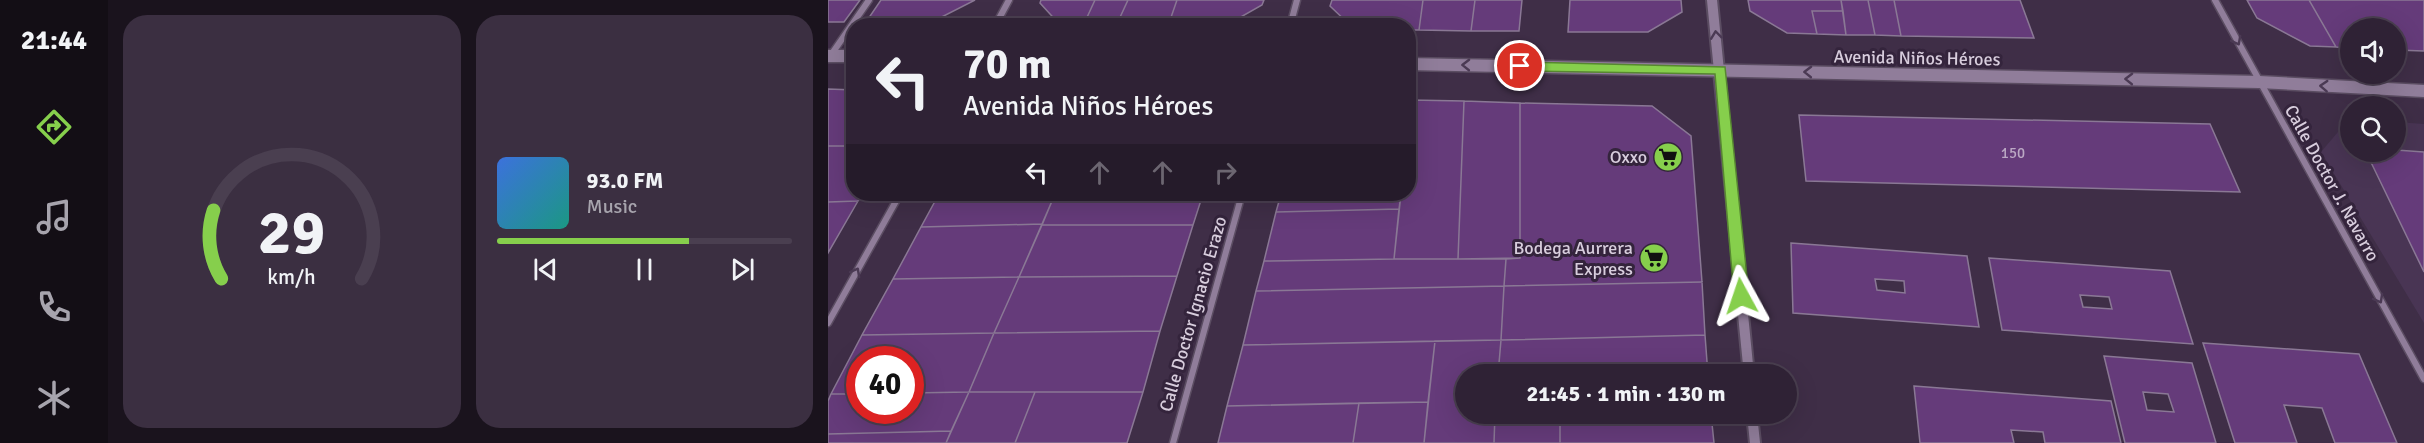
<!DOCTYPE html>
<html lang="en">
<head>
<meta charset="utf-8">
<style>
  :root { --surface:#2f2235; --page:#3b2f41; --text:#f1f3f6; --muted:#a7a4ad; --line:#4a3f50; --accent:#86cf4c }
  body { margin:0; font-family:Signika,sans-serif; background:var(--page); color:var(--text); height:100vh; display:flex; flex-direction:column; font-size:22px; white-space:nowrap }
  * { box-sizing:border-box; margin:0 }
  p { font-size:20px; color:var(--muted) }
  .icon { flex:none; width:33px; height:33px; fill:none; stroke:currentColor; stroke-width:2; stroke-linecap:round; stroke-linejoin:round }
  .map { position:relative; flex:1; overflow:hidden }
  .side { display:flex; flex-direction:column; gap:15px; padding:15px; background:#1a131d; width:720px }
  .side>* { flex:none }
  .top-card { position:absolute; left:18px; top:18px; width:570px; height:183px; border-radius:24px; box-shadow:0 6px 24px #0002,0 0 0 2px var(--line); background:#2f2235; color:var(--text); overflow:hidden }
  .fabs { position:absolute; left:1512px; top:18px; display:grid; gap:12px }
  .fabs a { display:grid; place-items:center; width:66px; height:66px; border-radius:50%; background:var(--surface); box-shadow:0 6px 24px #0002,0 0 0 2px var(--line); font-size:30px }
  .speed { position:absolute; left:18px; top:346px; display:flex; gap:12px; font-size:30px; font-weight:700; text-align:center }
  .speed>* { display:grid; place-content:center; width:78px; height:78px; border-radius:50%; background:var(--surface); box-shadow:0 6px 24px #0002,0 0 0 2px var(--line); line-height:1 }
  .speed .limit { border:9px solid #d22; background:#fff; color:#111 }
  .pin { position:absolute; display:grid; place-items:center; width:51px; height:51px; color:#fff; margin:-26px; border:3px solid #fff; border-radius:50%; box-shadow:0 2px 6px #0007 }
  .me { position:absolute; width:66px; margin:-33px; rotate:355deg; stroke-linejoin:round; filter:drop-shadow(0 0 4px #0008) }
  .turn { display:flex; align-items:center; gap:21px; height:126px; padding:0 18px; font-size:27px }
  .turn .icon { width:78px; height:78px; stroke-width:2.5 }
  .turn b { display:block; font-size:42px; line-height:51px }
  .lanes { display:flex; align-items:center; height:57px; padding:0 18px; background:#0003; justify-content:center; gap:30px; direction:ltr }
  .lanes .off { opacity:.35 }
  .side .widget { flex:1; display:flex; flex-direction:column; justify-content:center; gap:9px; min-width:0; padding:0 21px; border-radius:24px; background:var(--page) }
  .side .dial { align-items:center; gap:0 }
  .dial svg { height:156px; overflow:visible; fill:none; stroke:var(--line); stroke-width:7; stroke-linecap:round; text-anchor:middle }
  .dial text { fill:var(--text); stroke:none }
  .song { display:flex; align-items:center; gap:18px }
  .cover { width:72px; height:72px; border-radius:9px; background:linear-gradient(135deg,hsl(220 70% 55%),hsl(170 70% 35%)) }
  .played { height:6px; border-radius:3px; background:linear-gradient(90deg,var(--accent) 65%,var(--line) 65%) }
  .keys { display:flex; justify-content:space-around; direction:ltr }
  .side .tiles { flex:1; display:grid; gap:15px; grid-template-columns:repeat(2,1fr) }
  .trip { position:absolute; left:627px; top:364px; width:342px; height:60px; border-radius:30px; background:var(--surface); box-shadow:0 6px 24px #0002,0 0 0 2px var(--line); font-weight:800; line-height:60px; text-align:center }
  main { display:flex; flex:1; min-height:0 }
  .dock { display:flex; flex-direction:column; width:108px; justify-content:space-around; align-items:center; background:#130e15; color:var(--muted) }
  .dock .icon { width:42px; height:42px }
  .dock .current { color:var(--accent) }
  .dock b { font-size:27px; color:var(--text) }
  .map>svg:first-child { display:block }
  .built { fill:#493554 }
  .building { fill:#653b7a; stroke:#8a7895; stroke-width:1.5; fill-rule:evenodd }
  .lines { fill:none; stroke-linecap:round; stroke-linejoin:round }
  .minor-casing { stroke:#5b4d62; stroke-width:9 }
  .tertiary-casing { stroke:#5b4d62; stroke-width:14 }
  .secondary-casing { stroke:#5b4d62; stroke-width:15 }
  .minor { stroke:#907d9a; stroke-width:6 }
  .tertiary { stroke:#907d9a; stroke-width:10 }
  .secondary { stroke:#907d9a; stroke-width:12 }
  .oneway { stroke:#4b3a54 }
  .route { fill:#86cf4c; stroke:#578731; stroke-width:1.5 }
  .labels { text-anchor:middle; stroke-width:6; stroke-linejoin:round; paint-order:stroke }
  .number-label { font-size:15px; fill:#bba8c4 }
  .street-label { font-size:18px; fill:#d8cddd; stroke:#34243c }
  .poi-label { font-size:18px; fill:#d8cddd; stroke:#34243c; text-anchor:end }
</style>
</head>
<body>
<main>
<nav class="dock">
<b>21:44</b>
<svg class="icon current" aria-label="directions" viewBox="0 0 24 24"><path d="M12 3l9 9-9 9-9-9zM9 14v-3h6M13 9l2 2-2 2"/></svg>
<svg class="icon" aria-label="music" viewBox="0 0 24 24"><path d="M9 18V5l10-2v13"/><circle cx="6" cy="18" r="3"/><circle cx="16" cy="16" r="3"/></svg>
<svg class="icon" aria-label="phone" viewBox="0 0 24 24"><path d="M5 4h4l2 5-3 2q2 4 5 5l2-3 5 2v4C11 20 4 13 5 4z"/></svg>
<svg class="icon" aria-label="climate" viewBox="0 0 24 24"><path d="M12 3v18M4 7l16 10M4 17L20 7"/></svg>
</nav>
<section class="side">
<div class="tiles">
<div class="widget dial"><svg viewBox="0 0 100 80">
<path d="M14 69A42 42 0 1 1 86 69"/>
<path d="M14 69A42 42 0 0 1 10 34" stroke="#86cf4c"/>
<text x="50" y="56" font-size="32" font-weight="700">29</text>
<text x="50" y="72" font-size="11">km/h</text>
</svg></div>
<div class="widget">
<div class="song"><i class="cover"></i><div><b>93.0 FM</b><p>Music</p></div></div>
<div class="played"></div>
<div class="keys"><svg class="icon" aria-label="previous" viewBox="0 0 24 24"><path d="M18 5L8 12l10 7zM5 5v14"/></svg><svg class="icon" aria-label="pause" viewBox="0 0 24 24"><path d="M8 5v14M16 5v14"/></svg><svg class="icon" aria-label="next" viewBox="0 0 24 24"><path d="M6 5l10 7-10 7zM19 5v14"/></svg></div>
</div>
</div>
</section>
<div class="map">
<svg width="1596" height="443" viewBox="0 0 1596 443">
  <rect width="100%" height="100%" fill="#3f2e47"/>
  <!-- built -->
  <path class="built" d="M1521 119 1522 152H1568V122L1596 124V323L1493 152Z"/>
  <!-- building -->
  <path class="building" d="M0 0H32L16 22H0Z
    M53 0H147L100 24 38 22Z
    M213 0H267L255 26H233L212 3Z
    M267 0H300L288 26H255Z
    M300 0H349L340 26H288Z
    M349 0H436L434 5 397 26H340Z
    M504 0H595L591 30H580V26H523L502 6Z
    M595 0H647L643 31 591 30Z
    M647 0H694L691 31H643Z
    M742 0H853L854 12 820 32H740Z
    M920 0H1013L1015 11H984L989 34 959 33 922 11Z
    M1013 0H1040L1047 35H1018Z
    M1040 0H1066L1073 36 1047 35Z
    M1066 0H1192L1206 38 1073 36Z
    M1419 0H1481L1508 47 1482 46 1429 18Z
    M1481 0H1596V51L1568 50V28H1522V48L1508 47Z
    M984 11H1015L1018 35 989 34Z
    M0 89 26 90V146H0Z
    M582 100 636 101 630 259H566L573 194H580Z
    M636 101 692 103V258L630 259Z
    M692 103 824 106 863 136 874 282 676 286 678 259 692 258Z
    M971 115 1382 124 1412 192 978 181Z
    M0 146H26V194H35L30 201 0 202Z
    M1568 150 1596 152V272L1538 152Z
    M111 194H227L214 224 93 227Z
    M227 194H375L365 225H214Z
    M453 194H573L571 209 448 212Z
    M30 201 0 253V202Z
    M571 209 566 259 436 261 448 212Z
    M214 224 191 277 65 279 93 227Z
    M214 225H365L349 276 191 277Z
    M963 243 1139 256 1151 327 965 313ZM1047 279 1076 281 1077 293 1049 290Z
    M1161 258 1342 271 1365 344 1174 330ZM1252 295 1281 297 1284 309 1255 307Z
    M566 259H678L676 286 428 291 436 261Z
    M349 276 332 331 166 333 191 277Z
    M191 277 166 333 34 335 65 279Z
    M874 282 877 335 673 340 676 286Z
    M676 286 673 340 415 345 428 291Z
    M332 331 315 392H141L166 333Z
    M166 333 141 392 82 393V360H32V394H3L34 335Z
    M877 335 880 375H670L673 340Z
    M673 340 670 375H638V414H667L666 443H596L607 341Z
    M607 341 600 402 399 406 415 345Z
    M1375 343 1531 354 1569 443H1507L1494 408 1456 405 1469 443H1407Z
    M1276 356 1364 363 1388 443H1297ZM1315 392 1340 394 1346 412 1319 410Z
    M1086 386 1283 401 1293 443H1217L1215 432 1183 430 1186 443H1092Z
    M141 392H207L187 443H118Z
    M141 392 123 431 0 434V401L3 394H32V411H82V393Z
    M207 392H315L299 443H187Z
    M600 402 596 443H525L531 403Z
    M531 403 525 443H390L399 406Z
    M667 414H732V443H666Z
    M732 414H883L886 443H732Z
    M123 431 118 443H0V434Z"/>
  <g class="lines">
    <!-- minor casing -->
    <g class="minor-casing">
      <path id="minor" d="M1387 0 1596 379
        M167 26 181 0
        M462 26 469 0
        M3 55 41 0
        M0 323 72 194
        M345 443 414 194"/>
    </g>
    <!-- tertiary casing -->
    <g class="tertiary-casing">
      <path id="tertiary" d="M884 0 921 375
        M924 414 927 443"/>
    </g>
    <!-- secondary casing -->
    <g class="secondary-casing">
      <path id="secondary" d="M0 56H26
        M580 64 1431 82 1596 91"/>
    </g>
    <!-- minor -->
    <use href="#minor" class="minor"/>
    <!-- tertiary -->
    <use href="#tertiary" class="tertiary"/>
    <!-- secondary -->
    <use href="#secondary" class="secondary"/>
  </g>
  <!-- one-way arrows -->
  <defs><path id="oneway-chevron" d="M-2-3.5L2.5 0L-2 3.5" fill="none" stroke-width="1.6" stroke-linecap="round" stroke-linejoin="round" transform="scale(1.5)"/></defs>
  <g class="oneway">
    <use href="#oneway-chevron" transform="translate(888 35) rotate(-97)"/>
    <use href="#oneway-chevron" transform="translate(1409 41) rotate(62)"/>
    <use href="#oneway-chevron" transform="translate(638 65) rotate(-179)"/>
    <use href="#oneway-chevron" transform="translate(980 72) rotate(-179)"/>
    <use href="#oneway-chevron" transform="translate(1301 79) rotate(-179)"/>
    <use href="#oneway-chevron" transform="translate(1496 86) rotate(-177)"/>
    <use href="#oneway-chevron" transform="translate(28 272) rotate(-61)"/>
    <use href="#oneway-chevron" transform="translate(1551 299) rotate(61)"/>
  </g>
  <!-- route -->
  <path class="route" d="M692 62 897 67 921 296 918 301 913 303 906 296 887 74 692 71 686 66Z"/>
  <!-- icons -->
  <defs>
    <g id="supermarket-disc" transform="scale(1.5)"><circle r="9.5" fill="#86cf4c" stroke="#34243c"/><path d="M-6-5.5h2.5l.6 2H6L4.5 2H-2.5L-4.4-4H-6ZM-1.5 3.2a1.3 1.3 0 1 0 .1 0ZM3 3.2a1.3 1.3 0 1 0 .1 0Z" fill="#111"/></g>
  </defs>
  <g fill-rule="evenodd">
    <use href="#supermarket-disc" x="840" y="157"/>
    <use href="#supermarket-disc" x="826" y="258"/>
  </g>
  <g class="labels">
    <!-- number labels -->
    <g class="number-label">
      <text x="1185" y="158">150</text>
    </g>
    <!-- street labels -->
    <g class="street-label">
      <text transform="translate(1089 58) rotate(1)" y="6">Avenida Niños Héroes</text>
      <text transform="translate(1504 183) rotate(61)" y="6">Calle Doctor J. Navarro</text>
      <text transform="translate(365 314) rotate(-74)" y="6">Calle Doctor Ignacio Erazo</text>
    </g>
    <!-- poi labels -->
    <g class="poi-label">
      <text x="819" y="163">Oxxo</text>
      <text x="805" y="254">Bodega Aurrera<tspan x="805" dy="21">Express</tspan></text>
    </g>
  </g>
</svg>
<div class="fabs">
<a><svg class="icon" aria-label="sound" viewBox="0 0 24 24"><path d="M4 9h4l5-4v14l-5-4H4zM17 9q2 3 0 6"/></svg></a>
<a><svg class="icon" aria-label="search" viewBox="0 0 24 24"><circle cx="10" cy="10" r="6"/><path d="M15 15l6 6"/></svg></a>
</div>
<div class="speed"><div class="limit">40</div></div>
<div class="pin" style="left:692px;top:66px;background:#d93025"><svg class="icon" aria-label="arrive" viewBox="0 0 24 24"><path d="M6 21V4h12l-3 4 3 4H6"/></svg></div>
<svg class="me" style="left:913px;top:296px" viewBox="-20 -20 40 40"><path d="M0-17L14 15 0 8-14 15z" fill="#86cf4c" stroke="#fff" stroke-width="4"/></svg>
<div class="trip">21:45 · 1 min · 130 m</div>
<div class="top-card">
<div class="turn"><svg class="icon" aria-label="left" viewBox="0 0 24 24"><path d="M17 20v-9H6M10 6l-5 5 5 5"/></svg><div><b>70 m</b>Avenida Niños Héroes</div></div>
<div class="lanes"><svg class="icon" aria-label="left" viewBox="0 0 24 24"><path d="M17 20v-9H6M10 6l-5 5 5 5"/></svg><svg class="icon off" aria-label="ahead" viewBox="0 0 24 24"><path d="M12 20V5M6 11l6-6 6 6"/></svg><svg class="icon off" aria-label="ahead" viewBox="0 0 24 24"><path d="M12 20V5M6 11l6-6 6 6"/></svg><svg class="icon off" aria-label="right" viewBox="0 0 24 24"><path d="M7 20v-9h11M14 6l5 5-5 5"/></svg></div>
</div>
</div>
</main>
</body>
</html>
